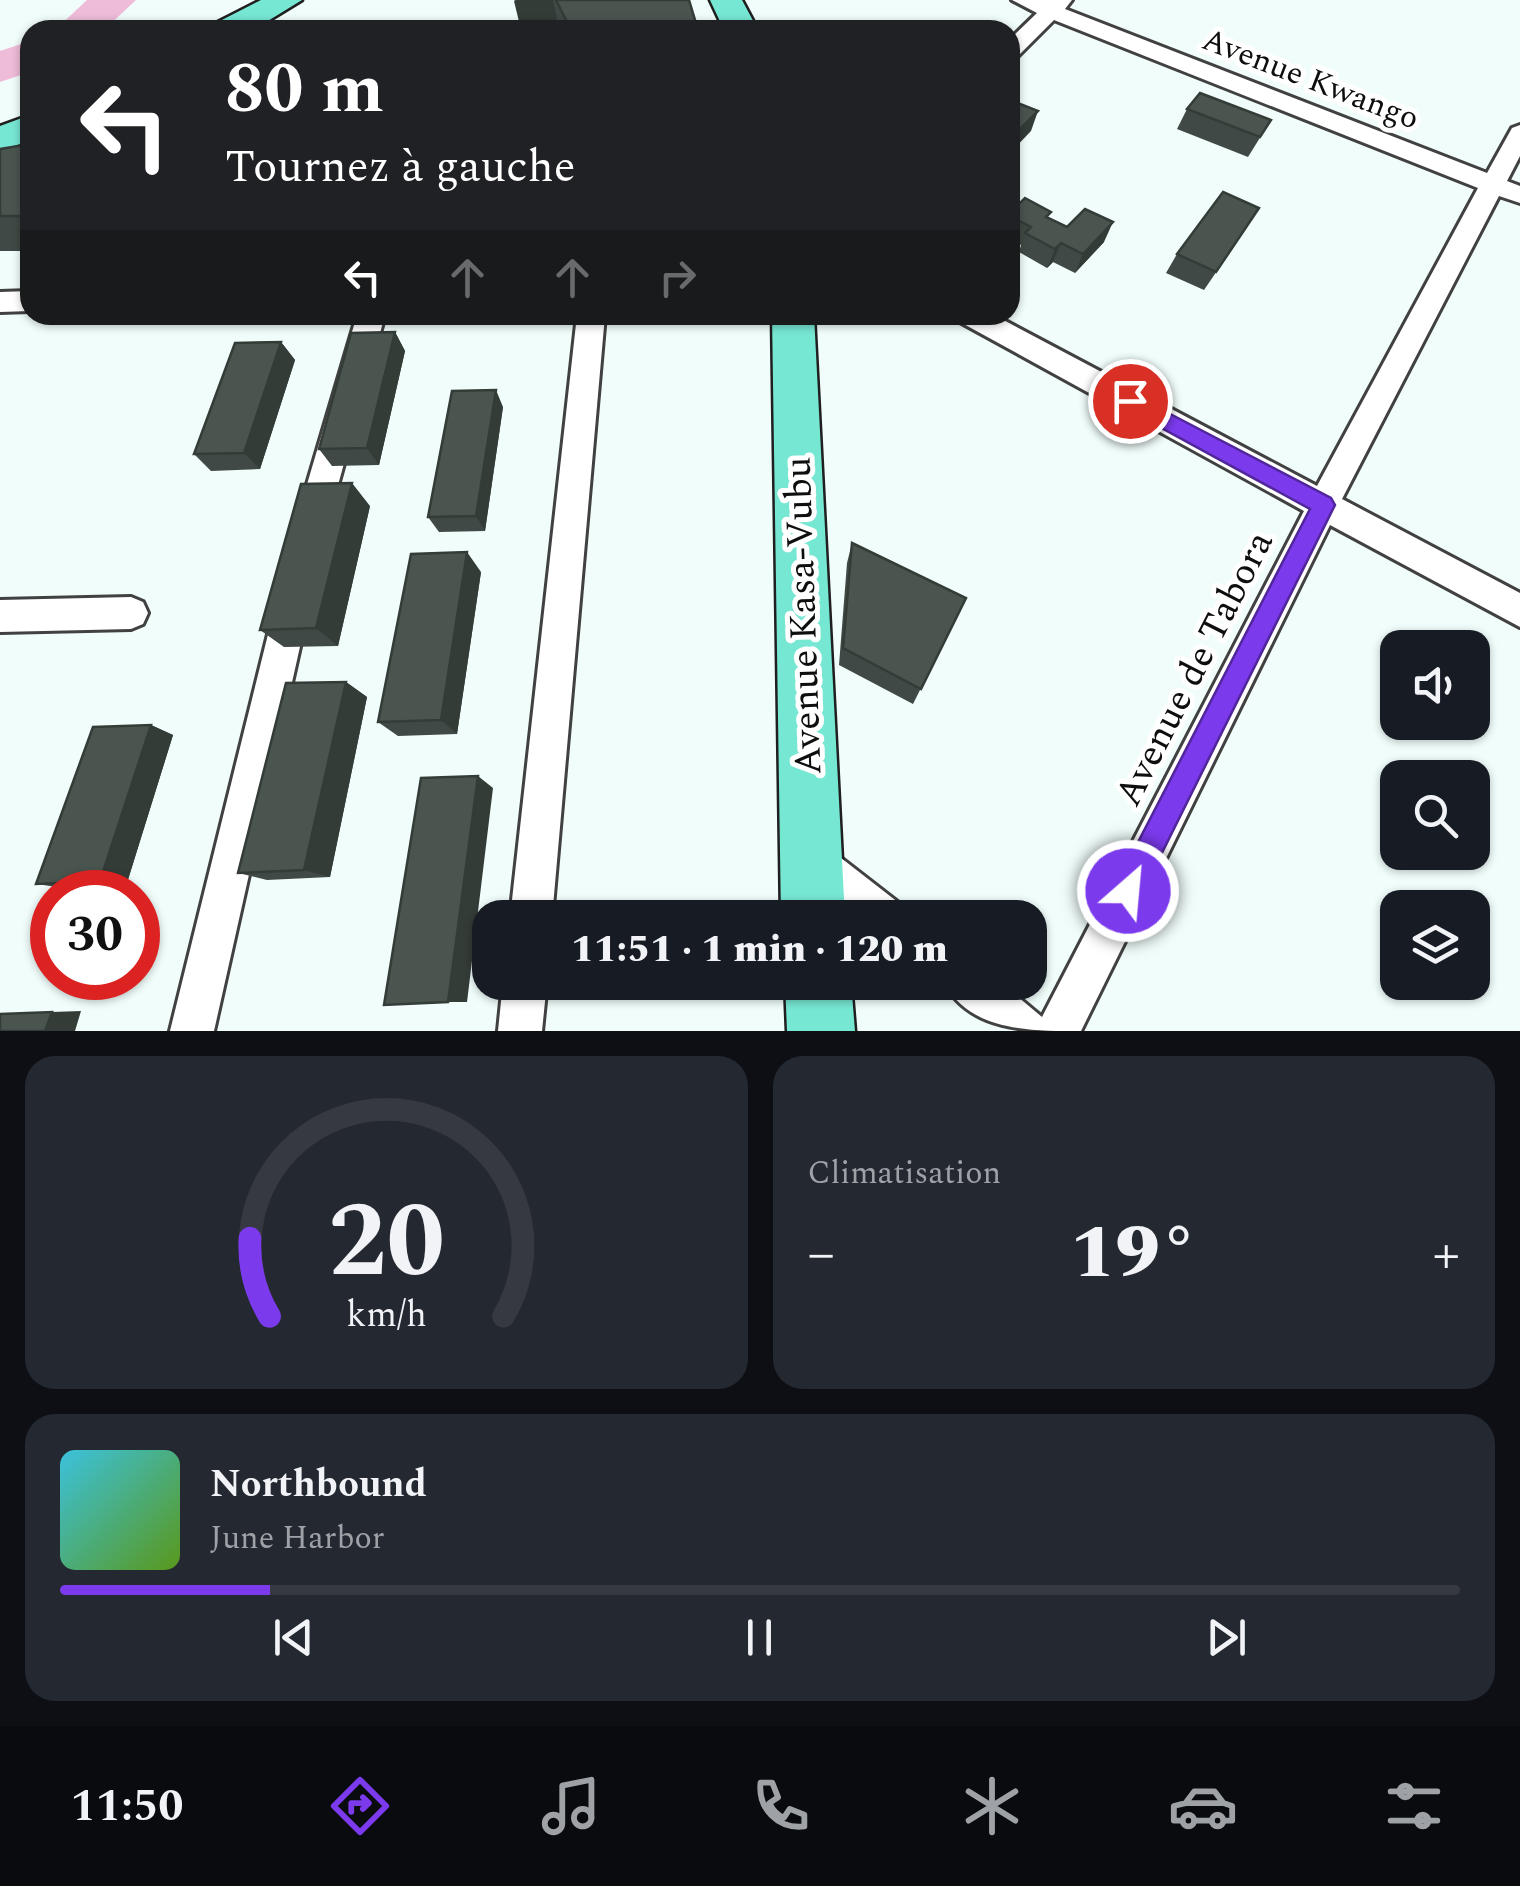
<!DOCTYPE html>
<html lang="fr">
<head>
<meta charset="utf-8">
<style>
  :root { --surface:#171b24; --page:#242831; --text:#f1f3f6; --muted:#9ea1a6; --line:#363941; --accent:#7c3aed }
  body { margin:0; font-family:Spectral,serif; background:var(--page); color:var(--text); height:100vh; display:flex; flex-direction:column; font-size:38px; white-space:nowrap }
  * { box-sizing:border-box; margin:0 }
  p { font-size:32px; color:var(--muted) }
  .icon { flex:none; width:55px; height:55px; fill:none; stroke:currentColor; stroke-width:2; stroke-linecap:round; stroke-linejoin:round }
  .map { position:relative; height:1031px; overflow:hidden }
  .details { display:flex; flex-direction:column; gap:25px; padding:25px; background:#0d0f14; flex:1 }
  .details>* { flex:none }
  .hud { position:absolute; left:20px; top:20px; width:1000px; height:305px; border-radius:30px; box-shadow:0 2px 8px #0004; background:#202124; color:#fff; overflow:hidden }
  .controls { position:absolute; left:1380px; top:630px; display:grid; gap:20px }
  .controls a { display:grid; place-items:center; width:110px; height:110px; border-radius:20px; background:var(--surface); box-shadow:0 2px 8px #0004; font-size:50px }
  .speed { position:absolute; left:30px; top:870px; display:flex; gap:20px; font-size:50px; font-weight:700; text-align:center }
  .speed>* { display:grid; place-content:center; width:130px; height:130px; border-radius:50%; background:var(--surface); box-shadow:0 2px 8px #0004; line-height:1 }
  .speed .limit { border:15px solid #d22; background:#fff; color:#111 }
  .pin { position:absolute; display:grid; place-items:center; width:85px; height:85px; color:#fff; margin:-42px; border:5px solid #fff; border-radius:50%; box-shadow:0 2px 10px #0007 }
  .me { position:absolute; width:110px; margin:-55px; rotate:27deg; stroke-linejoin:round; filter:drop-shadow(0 0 8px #0008) }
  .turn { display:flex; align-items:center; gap:35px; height:210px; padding:0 40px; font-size:45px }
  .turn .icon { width:130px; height:130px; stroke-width:2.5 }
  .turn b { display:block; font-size:70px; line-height:85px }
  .lanes { display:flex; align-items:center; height:95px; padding:0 40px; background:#0003; justify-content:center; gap:50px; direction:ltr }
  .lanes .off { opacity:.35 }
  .big { font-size:75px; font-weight:800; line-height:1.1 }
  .details .tile { flex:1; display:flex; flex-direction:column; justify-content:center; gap:15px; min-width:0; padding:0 35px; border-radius:30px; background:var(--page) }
  .details .dial { align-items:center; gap:0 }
  .dial svg { height:260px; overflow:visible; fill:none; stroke:var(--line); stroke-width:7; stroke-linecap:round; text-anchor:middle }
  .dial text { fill:var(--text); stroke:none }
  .song { display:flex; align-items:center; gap:30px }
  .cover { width:120px; height:120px; border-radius:15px; background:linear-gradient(135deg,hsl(190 70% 55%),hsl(90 70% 35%)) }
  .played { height:10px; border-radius:5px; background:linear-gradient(90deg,var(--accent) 15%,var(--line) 15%) }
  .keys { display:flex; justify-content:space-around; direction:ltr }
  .heat { display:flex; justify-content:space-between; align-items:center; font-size:55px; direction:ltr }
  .details .tiles { flex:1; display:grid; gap:25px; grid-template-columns:1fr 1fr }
  .tile:last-child { grid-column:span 2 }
  .trip { position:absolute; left:472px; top:900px; width:575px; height:100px; border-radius:30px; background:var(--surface); box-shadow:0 2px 8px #0004; font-weight:800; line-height:100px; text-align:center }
  .menu { display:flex; height:160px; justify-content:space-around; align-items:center; background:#090b0e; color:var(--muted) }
  .menu .icon { width:70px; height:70px }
  .menu .on { color:var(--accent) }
  .menu b { font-size:45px; color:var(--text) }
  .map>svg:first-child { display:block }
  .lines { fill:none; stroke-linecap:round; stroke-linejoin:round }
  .river { fill:#eebbd8; fill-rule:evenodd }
  .minor-casing { stroke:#414141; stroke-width:6 }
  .primary-casing { stroke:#1f1f1f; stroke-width:5 }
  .minor { fill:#fff; fill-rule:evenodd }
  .primary { fill:#76e7d3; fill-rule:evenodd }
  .wall { fill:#404945 }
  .shaded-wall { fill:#343c38 }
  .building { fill:#4b5550; stroke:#343c38; stroke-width:2.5 }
  .route { fill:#7c3aed; stroke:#51269a; stroke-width:2.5 }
  .labels { text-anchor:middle; stroke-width:10; stroke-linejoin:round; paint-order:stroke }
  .far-street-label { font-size:32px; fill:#0e0e0e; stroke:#fff }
  .street-label { font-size:38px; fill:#0e0e0e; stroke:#fff }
</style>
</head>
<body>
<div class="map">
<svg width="1520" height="1031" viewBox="0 0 1520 1031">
  <rect width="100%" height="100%" fill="#f0fdfb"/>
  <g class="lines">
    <!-- river -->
    <path class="river" d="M87 0H136L104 30H55Z
      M30 41V72L0 82V51Z"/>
    <!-- minor casing -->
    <g class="minor-casing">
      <path id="minor" d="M1012 0H1072L1065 9 1487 173 1512 128 1520 125V156L1507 181 1520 186V203L1499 196 1342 499 1520 593V627L1330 525 1081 1031C1028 1031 969 1031 944 982H1000L1042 1017 1304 511 960 322 956 315H994L1317 486 1478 188 1054 20 1018 56 1010 58V39L1037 13Z
        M30 291V311L0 312V292Z
        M357 315H385L327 525 323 535 311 539 299 535 295 525Z
        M577 315H605L552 918H510Z
        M293 586 305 591 310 602 214 1031H170L276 602 281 591Z
        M131 597 143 602 148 613 143 624 131 629 0 632V600Z
        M809 838 823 844 899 903 905 918H851L795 872 789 858 795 844Z
        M503 982H547L542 1031H498Z"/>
    </g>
    <!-- primary casing -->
    <g class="primary-casing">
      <path id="primary" d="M261 0H302L253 30H211L216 23Z
        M710 0H742L758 30H724Z
        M30 115V140L0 152V126Z
        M772 315H814L845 918H781Z
        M785 982H851L855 1031H787Z"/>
    </g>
    <!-- minor -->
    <use href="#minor" class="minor"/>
    <!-- primary -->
    <use href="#primary" class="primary"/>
  </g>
  <!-- wall -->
  <path class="wall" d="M514 0H689L698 30H560Z
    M1187 109 1271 120 1248 157 1177 129Z
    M30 144V251H0V149Z
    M1010 213 1049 218 1067 227 1104 242 1075 273 1053 262 1047 268 1019 252 1021 245 1010 239Z
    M1247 227 1204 290 1166 273 1177 254Z
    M395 332 405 351 379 465 332 466 319 449Z
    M281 342 295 360 260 469 211 471 194 454Z
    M503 407 485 531 439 532 428 517Z
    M370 506 338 646 284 647 260 630Z
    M852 543 966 598 913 704 839 665 847 563Z
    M481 572 457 734 398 736 378 722Z
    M346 682 367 697 330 877 267 880 238 873Z
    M151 725 173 735 126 886 64 888 36 884Z"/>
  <!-- shaded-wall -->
  <path class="shaded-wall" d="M517 0H553L559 29 554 30H521L514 1Z
    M1038 111 1031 131 1010 153V139Z
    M1113 222 1104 242 1075 273 1083 254Z
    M1061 243 1053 262 1047 268 1055 249Z
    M395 332 405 351 379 465 367 448Z
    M281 342 295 360 260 469 244 453Z
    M496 390 503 407 485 531 476 516Z
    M352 483 370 506 338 646 316 628Z
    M467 552 481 572 457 734 441 720Z
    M346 682 367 697 330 877 304 870Z
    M151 725 173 735 126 886 100 881Z
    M478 776 493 788 467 1002H448Z
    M81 1011 75 1031H45L52 1012Z"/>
  <!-- building -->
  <path class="building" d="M556 0H689L698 30H571Z
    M1200 93 1271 120 1260 137 1187 109Z
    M1010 100 1038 111 1010 139Z
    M30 144V216H0V149Z
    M1223 192 1259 208 1216 272 1177 254Z
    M1025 198 1051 212 1046 217 1067 227 1085 209 1113 222 1083 254 1061 243 1055 249 1025 233 1031 227 1010 216V213Z
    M395 332 367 448 319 449 351 333Z
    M281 342 244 453 194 454 235 343Z
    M496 390 476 516 428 517 452 391Z
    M352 483 316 628 260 630 301 484Z
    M852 543 966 598 921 689 843 648Z
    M467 552 441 720 378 722 411 554Z
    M346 682 304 870 238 873 286 683Z
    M151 725 100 881 36 884 93 727Z
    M478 776 448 1002 384 1005 421 778Z
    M52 1012 45 1031H0V1014Z"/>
  <!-- route -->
  <path class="route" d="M1130 393 1331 498 1335 505 1138 901 1128 905 1118 901 1114 891 1118 881 1310 509 1123 407V395Z"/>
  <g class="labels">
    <!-- far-street labels -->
    <g class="far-street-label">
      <text transform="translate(1311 78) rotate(21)" y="11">Avenue Kwango</text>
    </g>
    <!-- street labels -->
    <g class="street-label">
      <text transform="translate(802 616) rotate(-92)" y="13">Avenue Kasa-Vubu</text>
      <text transform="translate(1193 668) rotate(-63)" y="13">Avenue de Tabora</text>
    </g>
  </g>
</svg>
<div class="controls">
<a><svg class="icon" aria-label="sound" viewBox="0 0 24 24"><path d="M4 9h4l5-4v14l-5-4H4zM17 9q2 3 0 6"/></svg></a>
<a><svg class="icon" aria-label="search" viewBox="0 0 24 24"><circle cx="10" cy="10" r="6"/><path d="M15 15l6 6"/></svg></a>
<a><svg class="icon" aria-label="layers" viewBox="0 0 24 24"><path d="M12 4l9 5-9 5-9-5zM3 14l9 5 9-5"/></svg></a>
</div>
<div class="speed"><div class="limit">30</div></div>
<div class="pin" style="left:1130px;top:401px;background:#d93025"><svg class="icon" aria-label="arrive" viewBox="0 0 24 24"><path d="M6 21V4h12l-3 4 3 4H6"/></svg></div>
<svg class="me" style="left:1128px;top:891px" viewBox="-20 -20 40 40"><circle r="17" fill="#7c3aed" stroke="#fff" stroke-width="3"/><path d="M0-11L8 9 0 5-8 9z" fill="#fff"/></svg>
<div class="trip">11:51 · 1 min · 120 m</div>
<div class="hud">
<div class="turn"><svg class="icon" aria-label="left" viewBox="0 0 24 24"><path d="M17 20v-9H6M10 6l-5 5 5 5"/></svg><div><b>80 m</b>Tournez à gauche</div></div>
<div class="lanes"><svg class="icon" aria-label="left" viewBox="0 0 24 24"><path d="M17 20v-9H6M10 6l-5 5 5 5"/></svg><svg class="icon off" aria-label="ahead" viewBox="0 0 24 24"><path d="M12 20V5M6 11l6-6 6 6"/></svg><svg class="icon off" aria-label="ahead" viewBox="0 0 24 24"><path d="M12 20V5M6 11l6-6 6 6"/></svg><svg class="icon off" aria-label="right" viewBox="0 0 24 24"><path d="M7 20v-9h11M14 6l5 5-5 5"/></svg></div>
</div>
</div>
<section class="details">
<div class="tiles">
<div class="tile dial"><svg viewBox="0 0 100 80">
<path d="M14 69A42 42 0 1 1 86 69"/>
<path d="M14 69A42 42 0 0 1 8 45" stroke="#7c3aed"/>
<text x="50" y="56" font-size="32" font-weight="700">20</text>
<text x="50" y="72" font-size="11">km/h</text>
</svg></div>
<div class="tile"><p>Climatisation</p>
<div class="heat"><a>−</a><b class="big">19°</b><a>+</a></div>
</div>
<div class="tile">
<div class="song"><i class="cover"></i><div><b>Northbound</b><p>June Harbor</p></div></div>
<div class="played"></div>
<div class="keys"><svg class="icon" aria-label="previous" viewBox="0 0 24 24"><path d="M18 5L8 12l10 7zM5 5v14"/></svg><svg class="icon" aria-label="pause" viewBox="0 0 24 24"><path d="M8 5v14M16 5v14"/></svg><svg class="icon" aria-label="next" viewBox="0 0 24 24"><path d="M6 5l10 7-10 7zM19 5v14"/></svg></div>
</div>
</div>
</section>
<nav class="menu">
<b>11:50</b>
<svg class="icon on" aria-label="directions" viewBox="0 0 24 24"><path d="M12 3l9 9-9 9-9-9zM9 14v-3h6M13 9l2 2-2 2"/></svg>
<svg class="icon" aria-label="music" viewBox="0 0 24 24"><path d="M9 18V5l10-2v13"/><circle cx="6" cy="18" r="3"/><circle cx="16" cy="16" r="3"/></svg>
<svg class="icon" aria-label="phone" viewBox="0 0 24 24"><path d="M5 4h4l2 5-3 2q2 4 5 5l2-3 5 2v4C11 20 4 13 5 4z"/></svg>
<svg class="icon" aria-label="climate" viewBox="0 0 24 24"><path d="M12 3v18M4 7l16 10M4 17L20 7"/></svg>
<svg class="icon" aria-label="car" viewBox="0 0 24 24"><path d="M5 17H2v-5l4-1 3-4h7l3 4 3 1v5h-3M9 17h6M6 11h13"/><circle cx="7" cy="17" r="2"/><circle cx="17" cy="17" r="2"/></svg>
<svg class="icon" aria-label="filters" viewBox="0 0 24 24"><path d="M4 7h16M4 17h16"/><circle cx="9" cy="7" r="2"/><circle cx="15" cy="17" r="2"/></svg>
</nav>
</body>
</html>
